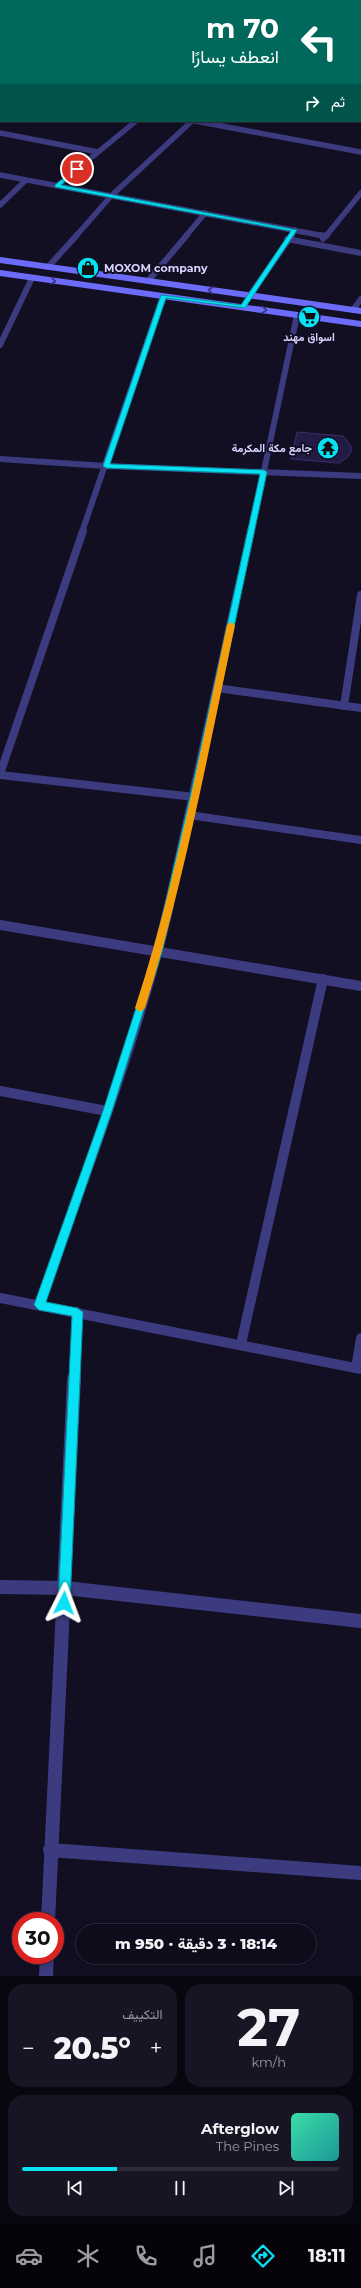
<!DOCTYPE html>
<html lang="ar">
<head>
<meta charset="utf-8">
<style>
  :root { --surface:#0e0b1a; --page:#171423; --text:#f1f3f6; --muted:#9b9ba2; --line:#2e2b39; --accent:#08e1f3 }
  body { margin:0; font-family:Montserrat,Vazirmatn,sans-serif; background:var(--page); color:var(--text); direction:rtl; height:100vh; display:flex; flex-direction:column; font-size:15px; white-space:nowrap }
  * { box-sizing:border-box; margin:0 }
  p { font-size:13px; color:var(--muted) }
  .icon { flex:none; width:22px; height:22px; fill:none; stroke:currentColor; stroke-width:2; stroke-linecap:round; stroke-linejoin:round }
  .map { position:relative; height:1976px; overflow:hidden; direction:ltr }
  .drawer { display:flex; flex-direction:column; gap:8px; padding:8px; background:#08060e; flex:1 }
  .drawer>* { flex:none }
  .banner { position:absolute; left:0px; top:0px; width:361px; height:122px; box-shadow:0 2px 10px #0003,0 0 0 1px var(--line); direction:rtl; background:#00695c; color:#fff; overflow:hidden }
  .speed { position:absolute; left:12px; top:1912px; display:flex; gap:8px; font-size:20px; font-weight:700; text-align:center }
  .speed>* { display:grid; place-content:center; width:52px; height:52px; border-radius:50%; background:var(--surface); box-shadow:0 2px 10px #0003,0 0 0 1px var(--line); line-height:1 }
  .speed .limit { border:6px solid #d22; background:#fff; color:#111 }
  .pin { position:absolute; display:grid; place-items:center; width:34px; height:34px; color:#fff; margin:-17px; border:2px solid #fff; border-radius:50%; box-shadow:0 1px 4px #0007 }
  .me { position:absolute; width:44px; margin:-22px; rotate:3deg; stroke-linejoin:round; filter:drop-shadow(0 0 3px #0008) }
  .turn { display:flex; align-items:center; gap:14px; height:84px; padding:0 16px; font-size:18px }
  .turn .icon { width:52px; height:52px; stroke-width:2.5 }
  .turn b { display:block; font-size:28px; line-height:34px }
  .then { display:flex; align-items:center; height:38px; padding:0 16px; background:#0003; gap:8px; font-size:15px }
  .big { font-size:30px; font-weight:800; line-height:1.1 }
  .drawer .card { flex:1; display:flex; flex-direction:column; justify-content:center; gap:6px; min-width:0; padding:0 14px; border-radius:16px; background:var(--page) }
  .drawer .dial { align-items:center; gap:0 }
  .dial b { font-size:52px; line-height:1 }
  .song { display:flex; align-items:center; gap:12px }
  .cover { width:48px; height:48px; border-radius:6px; background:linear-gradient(135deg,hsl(160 70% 55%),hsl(180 70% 35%)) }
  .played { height:4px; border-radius:2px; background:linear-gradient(90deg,var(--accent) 30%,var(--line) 30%) }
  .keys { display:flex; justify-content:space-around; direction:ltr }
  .heat { display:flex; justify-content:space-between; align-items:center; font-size:22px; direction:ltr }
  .drawer .tiles { flex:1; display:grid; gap:8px; grid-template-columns:1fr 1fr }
  .card:last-child { grid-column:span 2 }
  .trip { position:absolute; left:76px; top:1924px; width:240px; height:40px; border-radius:20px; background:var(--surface); box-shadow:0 2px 10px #0003,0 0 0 1px var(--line); font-weight:800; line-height:40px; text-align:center; direction:rtl }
  .tabs { display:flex; height:64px; justify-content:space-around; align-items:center; background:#06040a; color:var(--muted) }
  .tabs .icon { width:28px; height:28px }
  .tabs .active { color:var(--accent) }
  .tabs b { font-size:18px; color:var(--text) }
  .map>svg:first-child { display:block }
  .building { fill:#221b43; stroke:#392e6e }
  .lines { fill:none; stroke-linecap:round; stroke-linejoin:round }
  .minor-far4 { stroke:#3c3b80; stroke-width:5.5 }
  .minor-far3 { stroke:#3c3b80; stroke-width:6 }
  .minor-far2 { stroke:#3c3b80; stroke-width:8 }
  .minor-far1 { stroke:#3c3b80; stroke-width:10 }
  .minor { stroke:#3c3b80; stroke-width:14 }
  .secondary { stroke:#6d6cfa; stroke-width:6 }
  .oneway { stroke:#363479 }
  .route { fill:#08e1f3; stroke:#05929e }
  .slow { fill:#f59e0b }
  .labels { text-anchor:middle; stroke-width:4; stroke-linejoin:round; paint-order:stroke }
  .far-poi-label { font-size:11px; font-weight:bold; fill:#d6d2fd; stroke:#120f23; text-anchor:start }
</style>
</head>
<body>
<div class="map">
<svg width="361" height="1976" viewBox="0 0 361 1976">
  <rect width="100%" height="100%" fill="#120f23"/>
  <!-- building -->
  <path class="building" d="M297 432 343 436 351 446V452L347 458 339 463 291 459Z"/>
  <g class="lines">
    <!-- minor-far4 -->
    <path class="minor-far4" d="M90 0 96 1
      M38 1 40 0
      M108 1 110 0
      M218 1 220 0
      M195 121 361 152
      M0 133 98 152
      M0 175 324 236
      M57 186 136 121
      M0 205 26 180
      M76 236 111 196 192 121
      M186 236 205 213
      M291 236 295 230
      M326 236 361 193"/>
    <!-- minor-far3 -->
    <path class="minor-far3" d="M319 235 326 236
      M287 239 361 253
      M323 239 327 235
      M48 267 77 235
      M148 281 187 235
      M250 295 292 235
      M353 310 361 299
      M0 345 32 278
      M0 459 106 466 361 476
      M82 532 163 296
      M251 532 297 315"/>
    <!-- minor-far2 -->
    <path class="minor-far2" d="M217 688 361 708
      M344 706 361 595
      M0 774 83 531
      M0 775 194 797
      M189 815 361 840
      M168 907 251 531"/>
    <!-- minor-far1 -->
    <path class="minor-far1" d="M0 925 361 986
      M0 1091 107 1111
      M0 1298 361 1369
      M39 1305C85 1174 137 1041 169 906
      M241 1344 323 979
      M356 1368 361 1338
      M74 1380 77 1312"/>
    <!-- minor -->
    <path class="minor" d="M0 1587 65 1588 361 1621
      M50 1850 361 1873
      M48 1921 74 1379
      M46 1976 47 1955"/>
    <!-- secondary -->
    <path class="secondary" d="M0 260 361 311
      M0 273 361 324"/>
  </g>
  <!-- one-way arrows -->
  <defs><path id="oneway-chevron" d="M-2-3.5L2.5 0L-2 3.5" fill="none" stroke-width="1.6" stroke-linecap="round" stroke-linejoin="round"/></defs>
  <g class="oneway">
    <use href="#oneway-chevron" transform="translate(53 281) rotate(8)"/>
    <use href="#oneway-chevron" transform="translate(211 290) rotate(-172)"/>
    <use href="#oneway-chevron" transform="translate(264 310) rotate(8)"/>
  </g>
  <!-- route -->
  <path class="route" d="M77 167 79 170 61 185 297 230 245 308 166 298 110 464 264 470 267 472 198 797 162 952 112 1111 46 1302 77 1308 83 1312 70 1603 68 1607 64 1609 60 1607 58 1603 72 1316 39 1310 34 1305 103 1111 154 952 190 797 260 474 106 468 103 466 161 295 241 305 291 231 55 187V185Z"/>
  <!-- slow -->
  <path class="slow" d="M231 622 235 625C208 753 184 883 145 1008L140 1012 135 1008C176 883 200 753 227 625Z"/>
  <!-- icons -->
  <defs>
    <g id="shop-disc" transform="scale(1.15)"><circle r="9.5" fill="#08e1f3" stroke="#120f23"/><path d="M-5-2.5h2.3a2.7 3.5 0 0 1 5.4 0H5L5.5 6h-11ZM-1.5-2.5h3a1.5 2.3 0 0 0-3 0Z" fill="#111"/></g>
    <g id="supermarket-disc" transform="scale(1.15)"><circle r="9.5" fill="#08e1f3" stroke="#120f23"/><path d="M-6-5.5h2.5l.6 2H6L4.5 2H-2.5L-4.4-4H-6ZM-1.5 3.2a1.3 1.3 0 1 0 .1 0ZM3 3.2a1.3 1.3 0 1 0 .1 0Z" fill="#111"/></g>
    <g id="temple-disc" transform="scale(1.15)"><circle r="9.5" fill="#08e1f3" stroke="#120f23"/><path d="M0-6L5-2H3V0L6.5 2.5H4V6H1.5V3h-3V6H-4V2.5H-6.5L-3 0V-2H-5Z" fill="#111"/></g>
  </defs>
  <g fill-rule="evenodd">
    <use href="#shop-disc" x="88" y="268"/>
    <use href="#supermarket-disc" x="309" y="317"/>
    <use href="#temple-disc" x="328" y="448"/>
  </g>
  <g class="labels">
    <!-- far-poi labels -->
    <g class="far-poi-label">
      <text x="104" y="272">MOXOM company</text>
      <text x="309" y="341" text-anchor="middle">اسواق مهند</text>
      <text x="312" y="452" text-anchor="end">جامع مكة المكرمة</text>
    </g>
  </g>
</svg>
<div class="speed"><div class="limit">30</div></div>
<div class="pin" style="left:77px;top:169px;background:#d93025"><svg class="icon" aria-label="arrive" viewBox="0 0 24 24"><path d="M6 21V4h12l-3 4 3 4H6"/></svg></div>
<svg class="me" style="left:64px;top:1603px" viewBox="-20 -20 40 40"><path d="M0-17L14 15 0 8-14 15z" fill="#08e1f3" stroke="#fff" stroke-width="4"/></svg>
<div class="trip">18:14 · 3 دقيقة · 950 m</div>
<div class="banner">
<div class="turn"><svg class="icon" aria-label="left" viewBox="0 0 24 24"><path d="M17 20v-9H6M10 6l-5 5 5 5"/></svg><div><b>70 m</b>انعطف يسارًا</div></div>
<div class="then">ثم<svg class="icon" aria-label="right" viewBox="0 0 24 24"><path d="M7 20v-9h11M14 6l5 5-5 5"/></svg></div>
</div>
</div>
<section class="drawer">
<div class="tiles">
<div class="card dial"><b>27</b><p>km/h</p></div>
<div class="card"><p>التكييف</p>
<div class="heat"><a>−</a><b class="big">20.5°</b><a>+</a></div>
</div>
<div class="card">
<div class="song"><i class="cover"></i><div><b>Afterglow</b><p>The Pines</p></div></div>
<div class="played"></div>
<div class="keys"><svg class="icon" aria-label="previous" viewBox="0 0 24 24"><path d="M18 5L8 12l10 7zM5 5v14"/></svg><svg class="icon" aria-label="pause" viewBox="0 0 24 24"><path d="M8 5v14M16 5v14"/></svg><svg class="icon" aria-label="next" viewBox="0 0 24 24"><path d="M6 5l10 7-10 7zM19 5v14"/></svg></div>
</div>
</div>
</section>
<nav class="tabs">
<b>18:11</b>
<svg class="icon active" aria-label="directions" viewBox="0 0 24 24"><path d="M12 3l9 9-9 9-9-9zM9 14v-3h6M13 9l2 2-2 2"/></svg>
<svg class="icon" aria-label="music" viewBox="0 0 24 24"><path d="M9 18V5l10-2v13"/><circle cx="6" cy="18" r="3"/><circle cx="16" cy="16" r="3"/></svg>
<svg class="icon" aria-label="phone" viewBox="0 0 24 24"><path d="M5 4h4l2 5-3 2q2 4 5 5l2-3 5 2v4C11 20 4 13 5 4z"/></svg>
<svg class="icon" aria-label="climate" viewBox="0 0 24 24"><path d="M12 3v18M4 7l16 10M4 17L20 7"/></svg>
<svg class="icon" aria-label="car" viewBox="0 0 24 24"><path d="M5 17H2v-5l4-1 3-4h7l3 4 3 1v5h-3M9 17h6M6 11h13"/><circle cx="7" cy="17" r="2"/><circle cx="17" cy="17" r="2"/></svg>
</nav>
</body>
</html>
